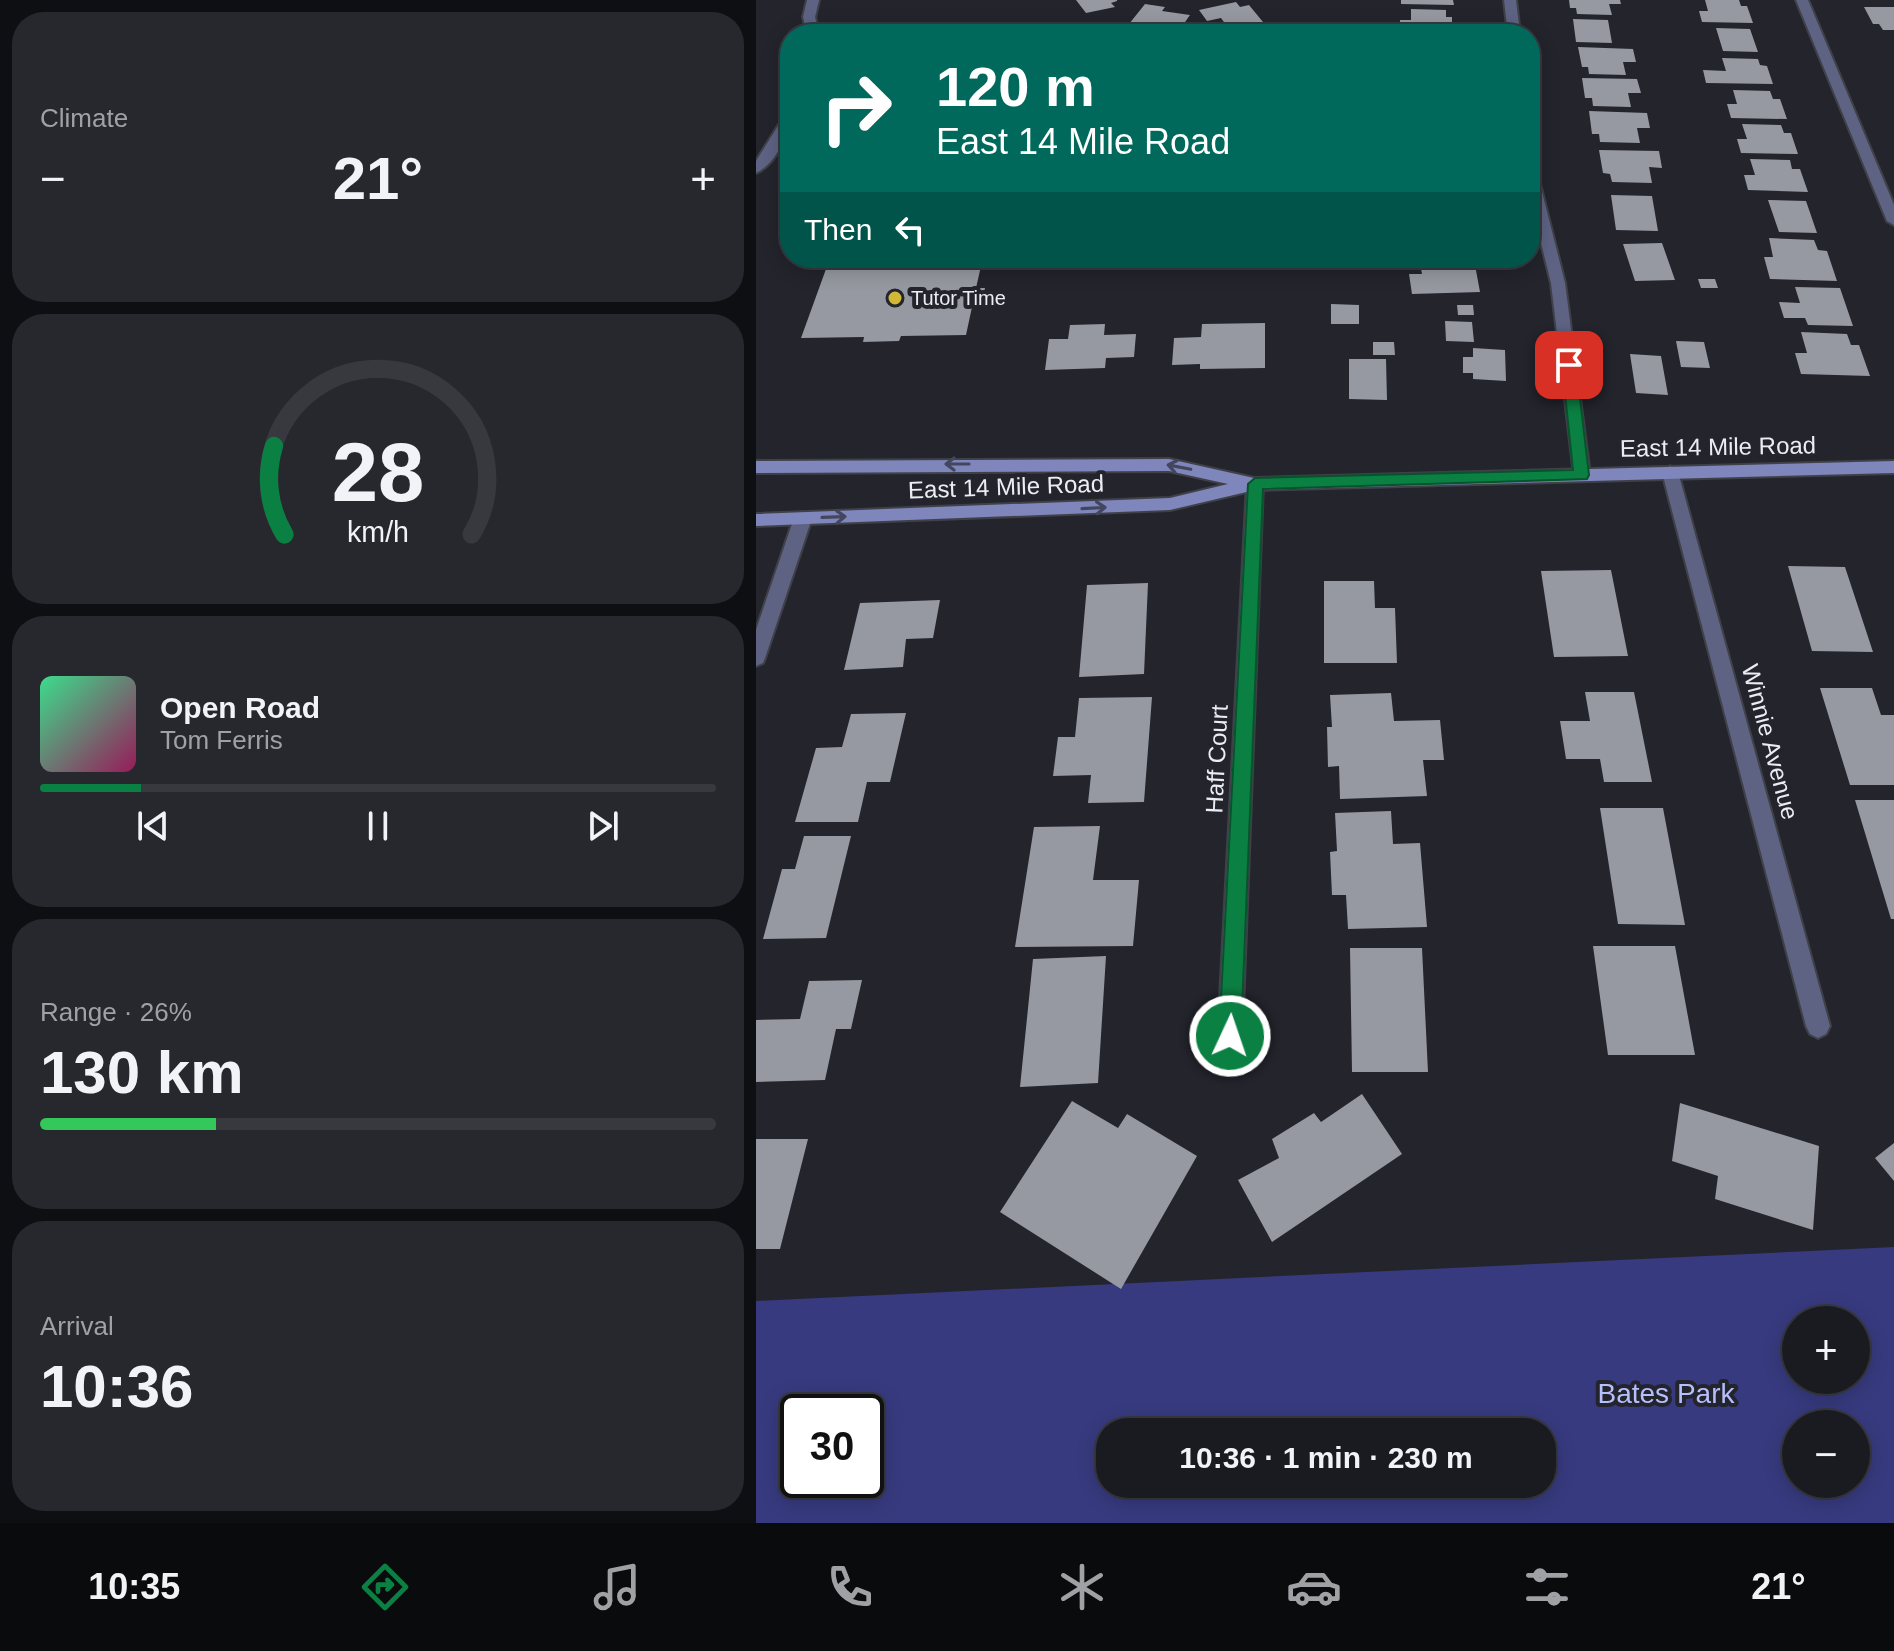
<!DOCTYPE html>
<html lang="en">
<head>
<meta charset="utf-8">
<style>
  :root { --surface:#1a1b21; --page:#27282e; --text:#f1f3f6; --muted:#9fa1a5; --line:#38393f; --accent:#0b8043 }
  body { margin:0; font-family:Arial,sans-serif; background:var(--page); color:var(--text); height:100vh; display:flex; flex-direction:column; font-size:30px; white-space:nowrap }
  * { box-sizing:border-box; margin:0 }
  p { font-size:26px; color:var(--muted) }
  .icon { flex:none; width:44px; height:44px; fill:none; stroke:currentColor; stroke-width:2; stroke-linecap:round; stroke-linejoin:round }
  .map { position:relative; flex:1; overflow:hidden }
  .panel { display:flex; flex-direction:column; gap:12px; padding:12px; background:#0e0f12; width:756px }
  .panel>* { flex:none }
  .guide { position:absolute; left:24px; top:24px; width:760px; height:244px; border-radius:32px; box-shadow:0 4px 20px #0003,0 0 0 2px var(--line); background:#00695c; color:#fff; overflow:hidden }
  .buttons { position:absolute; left:1026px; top:1306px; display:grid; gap:16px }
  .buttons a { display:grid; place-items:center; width:88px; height:88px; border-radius:50%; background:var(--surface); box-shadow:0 4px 20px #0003,0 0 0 2px var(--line); font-size:40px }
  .speed { position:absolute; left:24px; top:1394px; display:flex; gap:16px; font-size:40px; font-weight:700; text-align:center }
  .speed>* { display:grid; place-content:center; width:104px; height:104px; border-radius:50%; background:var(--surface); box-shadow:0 4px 20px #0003,0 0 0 2px var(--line); line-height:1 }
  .speed .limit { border:4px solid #111; border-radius:12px; background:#fff; color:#111 }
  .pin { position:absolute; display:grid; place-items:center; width:68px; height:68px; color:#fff; margin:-34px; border-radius:16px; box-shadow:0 4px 12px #0006 }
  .me { position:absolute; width:88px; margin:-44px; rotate:3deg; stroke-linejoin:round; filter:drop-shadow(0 0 6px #0008) }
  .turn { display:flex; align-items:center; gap:28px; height:168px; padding:0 24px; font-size:36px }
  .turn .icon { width:104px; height:104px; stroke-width:2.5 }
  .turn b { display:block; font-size:56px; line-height:68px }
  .then { display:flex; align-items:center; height:76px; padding:0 24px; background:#0003; gap:16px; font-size:30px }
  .big { font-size:60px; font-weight:700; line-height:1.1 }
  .panel .tile { flex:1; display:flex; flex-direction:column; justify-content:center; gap:12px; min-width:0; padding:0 28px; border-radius:32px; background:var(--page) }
  .panel .dial { align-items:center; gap:0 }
  .dial svg { height:208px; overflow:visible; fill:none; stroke:var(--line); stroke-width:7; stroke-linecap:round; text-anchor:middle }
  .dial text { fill:var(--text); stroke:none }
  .song { display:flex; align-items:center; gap:24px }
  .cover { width:96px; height:96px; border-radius:12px; background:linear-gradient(135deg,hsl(150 70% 55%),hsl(330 70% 35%)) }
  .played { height:8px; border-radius:4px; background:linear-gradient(90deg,var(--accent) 15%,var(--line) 15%) }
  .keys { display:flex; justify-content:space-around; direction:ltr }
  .heat { display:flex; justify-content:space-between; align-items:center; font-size:44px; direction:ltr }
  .charge { height:12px; border-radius:6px; background:linear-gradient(90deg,#34c759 26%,var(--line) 0) }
  .trip { position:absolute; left:340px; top:1418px; width:460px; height:80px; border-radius:32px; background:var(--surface); box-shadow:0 4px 20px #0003,0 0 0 2px var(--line); font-weight:700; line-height:80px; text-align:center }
  .tabs { display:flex; height:128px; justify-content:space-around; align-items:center; background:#0a0b0d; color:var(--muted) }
  .tabs .icon { width:56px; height:56px }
  .tabs .active { color:var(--accent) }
  .tabs b { font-size:36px; color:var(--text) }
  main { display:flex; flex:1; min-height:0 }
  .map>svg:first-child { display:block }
  .green { fill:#373a7e; fill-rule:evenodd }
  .building { fill:#9799a2 }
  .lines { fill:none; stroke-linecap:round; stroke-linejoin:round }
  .lane-casing { stroke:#3f4048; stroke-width:4 }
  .street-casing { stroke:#3f4048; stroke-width:4 }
  .secondary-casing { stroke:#3f4048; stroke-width:4 }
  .lane { fill:#5e6384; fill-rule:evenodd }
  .street { fill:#5e6384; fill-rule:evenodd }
  .secondary { fill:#7e86bb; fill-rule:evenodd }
  .oneway { stroke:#43465e }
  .route { fill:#0b8043; stroke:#07532c; stroke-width:2 }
  .poi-dot { fill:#d1b736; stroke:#23242c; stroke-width:3 }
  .labels { text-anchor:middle; stroke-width:8; stroke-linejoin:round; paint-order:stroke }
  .far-poi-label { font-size:20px; fill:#ecedf2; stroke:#23242c; text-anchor:start }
  .street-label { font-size:24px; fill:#ecedf2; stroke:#23242c }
  .near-park-label { font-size:28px; fill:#b6bffe; stroke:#23242c }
</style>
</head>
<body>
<main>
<section class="panel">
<div class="tile"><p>Climate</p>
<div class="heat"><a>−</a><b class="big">21°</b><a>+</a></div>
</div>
<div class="tile dial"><svg viewBox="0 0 100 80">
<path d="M14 69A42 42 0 1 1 86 69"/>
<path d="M14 69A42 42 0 0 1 10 35" stroke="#0b8043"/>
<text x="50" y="56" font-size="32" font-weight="700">28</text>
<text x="50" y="72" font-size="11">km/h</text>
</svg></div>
<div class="tile">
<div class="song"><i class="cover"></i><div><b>Open Road</b><p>Tom Ferris</p></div></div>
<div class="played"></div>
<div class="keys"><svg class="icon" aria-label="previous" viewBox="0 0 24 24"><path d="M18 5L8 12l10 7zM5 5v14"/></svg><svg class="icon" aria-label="pause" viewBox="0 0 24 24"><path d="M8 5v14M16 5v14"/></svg><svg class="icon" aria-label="next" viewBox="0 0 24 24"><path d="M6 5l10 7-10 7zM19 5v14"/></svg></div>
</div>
<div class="tile"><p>Range · 26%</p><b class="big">130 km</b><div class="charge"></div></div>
<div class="tile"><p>Arrival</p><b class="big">10:36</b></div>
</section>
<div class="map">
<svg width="1138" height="1523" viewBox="0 0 1138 1523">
  <rect width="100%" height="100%" fill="#23242c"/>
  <!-- green -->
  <path class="green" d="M97 258H280L276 269 225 270V266L94 268Z
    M1138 1247V1523H0V1301ZM1040 1320H1100V1380H1040ZM42 1412H110V1480H42ZM1040 1424H1100V1484H1040ZM354 1432H786V1484H354Z"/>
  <!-- building -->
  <path class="building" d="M320 0H361V1L355 3 359 7 330 13Z
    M645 0H697L698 5 645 4Z
    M813 0H864L865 4H853L856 15 821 14 820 8H814Z
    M949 0H983L985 6H991L997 23 946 22 943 11H952Z
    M480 2 484 7 493 5 507 22 473 29 465 18 451 21 443 10Z
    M389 4 409 7 406 11 434 15 422 32 373 24Z
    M1108 7H1138V30H1127L1123 24H1117Z
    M655 9 690 10V17H696V34L644 33V20H655Z
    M817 19 852 20 856 43 820 42Z
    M960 28 994 29 1002 52 967 51Z
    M822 47 877 49 880 62H867L870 75 833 74 832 67H826Z
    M966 58 1002 59 1004 65 1011 66 1017 84 950 83 947 70 970 71Z
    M826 78 881 79 885 93H872L875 107 837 106 836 98H829Z
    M977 90 1014 91 1017 99H1024L1031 119 975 118 971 104H981Z
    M833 111 891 113 894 128H881L884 143 844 142 843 134H836Z
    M986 124 1025 125 1028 133H1035L1042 154 985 153 981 139H991Z
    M843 150 903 151 906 168 893 167 896 183 856 182 854 174 847 173Z
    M994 159 1034 160 1036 169H1044L1052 192 992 190 988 175H999Z
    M855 195 896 196 902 231 860 230Z
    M1012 200 1050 201 1061 233 1023 232Z
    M1013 238 1058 240 1062 250 1071 251 1081 281 1014 279 1008 257H1017Z
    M906 243 919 280 879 281 867 244Z
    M663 258H708L709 265H719L724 292 656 294 653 274H666Z
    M225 266 220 288H229L225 307H216L210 335 145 336 143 341 107 342 108 337 45 338 70 269Z
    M942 279H959L962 288H945Z
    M1039 287 1084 288 1097 326 1052 325 1049 318H1028L1023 302 1044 303Z
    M575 304 603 305V324H575Z
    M701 305H717L718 315H702Z
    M689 321 716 322 718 342 690 341Z
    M509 323V368L444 369V364L416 365 418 338 445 337 446 324Z
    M349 324 348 335 380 334 378 357 350 358 349 368 289 370 293 339H312L314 325Z
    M1045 332 1091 334 1095 345H1103L1114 376 1045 374 1039 353H1051Z
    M920 341 948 342 954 368 925 367Z
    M617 342H638L639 355H617Z
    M717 348 749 350 750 381 717 379V373H707V357H717Z
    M874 354 905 356 912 395 880 393Z
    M593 359H630L631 400 593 399Z
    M1032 566 1089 567 1117 652 1056 651Z
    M855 570 872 656 798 657 785 571Z
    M568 581H618L619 608H639L641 663H568Z
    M392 583 388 674 323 677 331 585Z
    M184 600 177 638 150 639 147 667 88 670 104 603Z
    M1064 688H1116L1125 715H1138V785H1094Z
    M829 692H878L896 782H848L844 759H810L804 721H834Z
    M635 693 638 721 684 720 688 760H667L671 796 584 799 583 766 572 767 571 727H576L574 695Z
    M396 697 388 802 332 803 335 775 297 776 302 737H319L323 698Z
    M150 713 134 782H111L102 822H39L60 748 86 747 95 714Z
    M1099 800H1138V919H1135Z
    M844 808H907L929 925 862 924Z
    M635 811 637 844 664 843 671 927 592 929 590 895H576L574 852 581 851 579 813Z
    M344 826 337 880H383L377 946 259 947 278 827Z
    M48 836H95L70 938 7 939 26 869H39Z
    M837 946H919L939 1055H852Z
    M594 948H666L672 1072H596Z
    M350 956 342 1083 264 1087 277 959Z
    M106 980 95 1029H80L69 1080 0 1082V1020L44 1019 53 981Z
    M606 1094 646 1154 516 1242 482 1180 523 1158 516 1139 558 1113 565 1122Z
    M316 1101 362 1128 371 1114 441 1156 365 1289 244 1212Z
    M924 1103 1063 1146 1057 1230 959 1199 962 1176 916 1161Z
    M0 1139H52L24 1249H0Z
    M1138 1143V1181L1119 1158Z"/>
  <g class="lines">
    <!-- lane casing -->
    <g class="lane-casing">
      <path id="lane" d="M51 0H63L59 17 63 34H51L47 17Z
        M34 112C34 133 20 164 0 173V161L30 113Z"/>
    </g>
    <!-- street casing -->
    <g class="street-casing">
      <path id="street" d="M748 0H760L764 34H752Z
        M1040 0H1052L1138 205V225L1131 221Z
        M774 168 781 172 809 283 834 475 826 481 818 475 795 283 774 199Z
        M914 466 922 472 1074 1026 1070 1034 1062 1038 1054 1034 1050 1026 906 472Z
        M499 478 507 484 486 1036 482 1044 474 1048 466 1044 462 1036 491 484Z
        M47 512 56 518 9 658 7 663 0 666V630L38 518Z"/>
    </g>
    <!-- secondary casing -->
    <g class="secondary-casing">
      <path id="secondary" d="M413 459 498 478 1138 461V473L499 490 414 510 0 526V514L414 498 472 484 413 471 0 473V461Z"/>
    </g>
    <!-- lane -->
    <use href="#lane" class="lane"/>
    <!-- street -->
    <use href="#street" class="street"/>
    <!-- secondary -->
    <use href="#secondary" class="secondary"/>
  </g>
  <!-- one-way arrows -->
  <defs><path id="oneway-shaft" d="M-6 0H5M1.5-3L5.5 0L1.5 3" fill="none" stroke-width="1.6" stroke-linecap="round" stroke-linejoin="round" transform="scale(2)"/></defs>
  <g class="oneway">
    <use href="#oneway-shaft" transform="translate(201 464) rotate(-180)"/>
    <use href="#oneway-shaft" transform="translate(423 467) rotate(-169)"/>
    <use href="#oneway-shaft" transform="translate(338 508) rotate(-3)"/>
    <use href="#oneway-shaft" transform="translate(78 517) rotate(-2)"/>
  </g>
  <!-- route -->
  <path class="route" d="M813 361 820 365 833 475 831 479 507 489 485 1036 481 1044 474 1047 467 1044 463 1036 492 484 499 478 817 470 806 365Z"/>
  <!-- markers -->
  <circle class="poi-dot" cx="139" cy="298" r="8"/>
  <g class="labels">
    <!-- far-poi labels -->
    <g class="far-poi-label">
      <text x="155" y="305">Tutor Time</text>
    </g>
    <!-- street labels -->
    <g class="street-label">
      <text transform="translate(962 447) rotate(-1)" y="8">East 14 Mile Road</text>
      <text transform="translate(250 487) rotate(-2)" y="8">East 14 Mile Road</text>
      <text transform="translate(1014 742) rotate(75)" y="8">Winnie Avenue</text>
      <text transform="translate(461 759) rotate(-87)" y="8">Haff Court</text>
    </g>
    <!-- near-park labels -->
    <g class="near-park-label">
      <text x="910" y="1403">Bates Park</text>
    </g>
  </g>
</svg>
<div class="buttons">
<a>+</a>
<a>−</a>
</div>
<div class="speed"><div class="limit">30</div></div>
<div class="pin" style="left:813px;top:365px;background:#d93025"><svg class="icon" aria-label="arrive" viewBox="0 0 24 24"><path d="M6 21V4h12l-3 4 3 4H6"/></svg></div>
<svg class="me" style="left:474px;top:1036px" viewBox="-20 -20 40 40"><circle r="17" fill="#0b8043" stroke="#fff" stroke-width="3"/><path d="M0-11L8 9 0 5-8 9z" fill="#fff"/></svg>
<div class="trip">10:36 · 1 min · 230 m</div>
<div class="guide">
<div class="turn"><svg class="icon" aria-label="right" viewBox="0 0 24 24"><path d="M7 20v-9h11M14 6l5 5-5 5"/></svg><div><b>120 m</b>East 14 Mile Road</div></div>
<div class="then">Then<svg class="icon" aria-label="left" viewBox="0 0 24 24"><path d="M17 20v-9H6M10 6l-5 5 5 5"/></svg></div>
</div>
</div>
</main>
<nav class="tabs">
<b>10:35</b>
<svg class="icon active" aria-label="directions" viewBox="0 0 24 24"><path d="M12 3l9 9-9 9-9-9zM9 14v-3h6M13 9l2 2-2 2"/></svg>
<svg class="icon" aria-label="music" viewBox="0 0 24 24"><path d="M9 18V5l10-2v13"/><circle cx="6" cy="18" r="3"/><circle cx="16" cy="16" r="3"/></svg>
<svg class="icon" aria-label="phone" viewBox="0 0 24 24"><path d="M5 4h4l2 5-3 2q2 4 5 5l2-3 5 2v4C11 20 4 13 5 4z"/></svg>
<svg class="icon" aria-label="climate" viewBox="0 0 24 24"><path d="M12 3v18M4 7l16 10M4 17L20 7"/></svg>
<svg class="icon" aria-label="car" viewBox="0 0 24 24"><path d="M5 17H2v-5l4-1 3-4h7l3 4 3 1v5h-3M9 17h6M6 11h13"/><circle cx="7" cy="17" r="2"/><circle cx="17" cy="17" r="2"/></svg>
<svg class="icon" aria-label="filters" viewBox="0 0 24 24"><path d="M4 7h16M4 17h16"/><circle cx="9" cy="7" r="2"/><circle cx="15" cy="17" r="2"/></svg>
<b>21°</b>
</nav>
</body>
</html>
